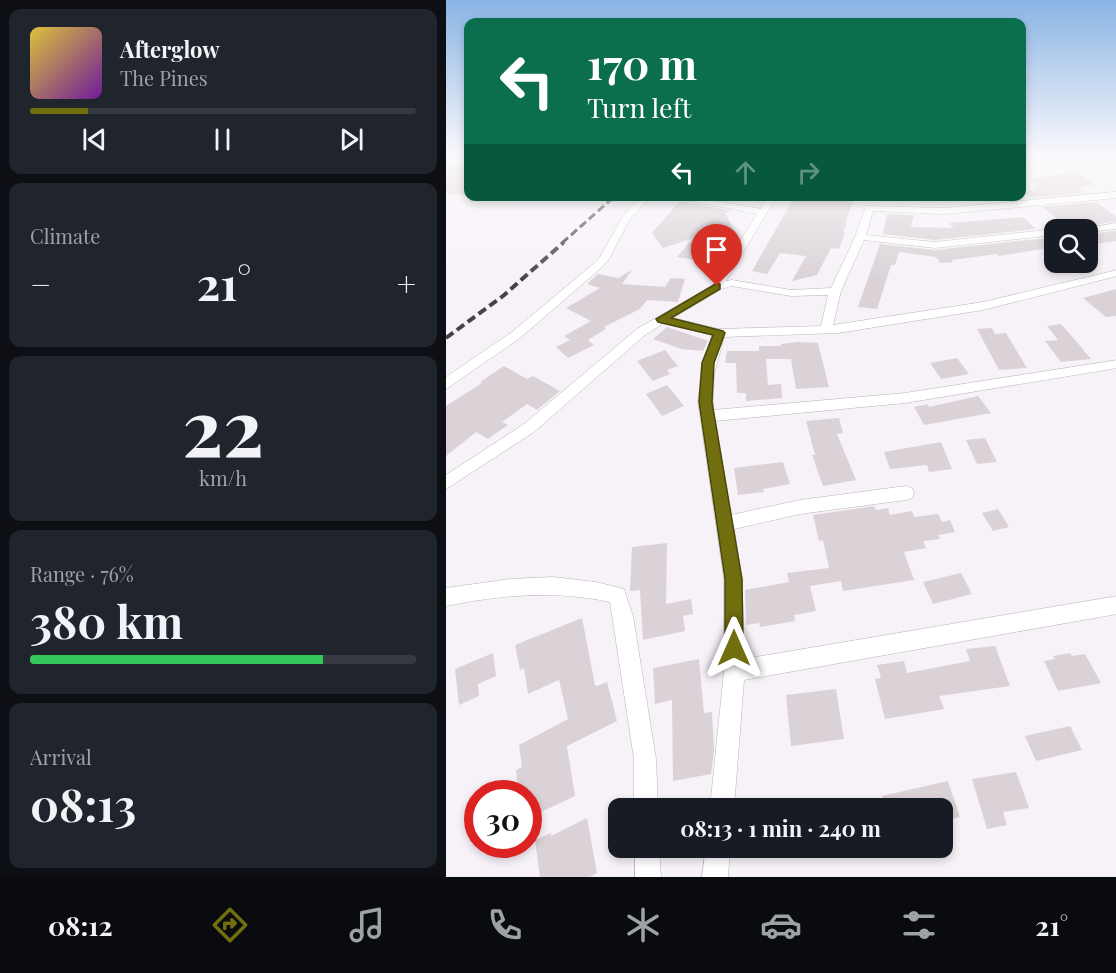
<!DOCTYPE html>
<html lang="en">
<head>
<meta charset="utf-8">
<style>
  :root { --surface:#171b24; --page:#20242c; --text:#f1f3f6; --muted:#9ea1a6; --line:#363941; --accent:#716e0f }
  body { margin:0; font-family:"Playfair Display",serif; background:var(--page); color:var(--text); height:100vh; display:flex; flex-direction:column; font-size:22px; white-space:nowrap }
  * { box-sizing:border-box; margin:0 }
  p { font-size:20px; color:var(--muted) }
  .icon { flex:none; width:33px; height:33px; fill:none; stroke:currentColor; stroke-width:2; stroke-linecap:round; stroke-linejoin:round }
  .map { position:relative; flex:1; overflow:hidden }
  .side { display:flex; flex-direction:column; gap:9px; padding:9px; background:#0d0f14; width:446px }
  .side>* { flex:none }
  .banner { position:absolute; left:18px; top:18px; width:562px; height:183px; border-radius:12px; box-shadow:0 3px 9px #0003; background:#0b6e4f; color:#fff; overflow:hidden }
  .controls { position:absolute; left:598px; top:219px; display:grid; gap:12px }
  .controls a { display:grid; place-items:center; width:54px; height:54px; border-radius:12px; background:var(--surface); box-shadow:0 3px 9px #0003; font-size:30px }
  .speed { position:absolute; left:18px; top:780px; display:flex; gap:12px; font-size:30px; font-weight:700; text-align:center }
  .speed>* { display:grid; place-content:center; width:78px; height:78px; border-radius:50%; background:var(--surface); box-shadow:0 3px 9px #0003; line-height:1 }
  .speed .limit { border:9px solid #d22; background:#fff; color:#111 }
  .pin { position:absolute; display:grid; place-items:center; width:51px; height:51px; color:#fff; margin:-62px -26px; border-radius:50% 50% 50% 0; rotate:-45deg; box-shadow:0 0 6px #0007 }
  .pin .icon { rotate:45deg }
  .me { position:absolute; width:66px; margin:-33px; rotate:0deg; stroke-linejoin:round; filter:drop-shadow(0 0 4px #0008) }
  .turn { display:flex; align-items:center; gap:21px; height:126px; padding:0 24px; font-size:27px }
  .turn .icon { width:78px; height:78px; stroke-width:2.5 }
  .turn b { display:block; font-size:42px; line-height:51px }
  .lanes { display:flex; align-items:center; height:57px; padding:0 24px; background:#0003; justify-content:center; gap:30px; direction:ltr }
  .lanes .off { opacity:.35 }
  .big { font-size:45px; font-weight:700; line-height:1.1 }
  .side .card { flex:1; display:flex; flex-direction:column; justify-content:center; gap:9px; min-width:0; padding:0 21px; border-radius:12px; background:var(--page) }
  .side .dial { align-items:center; gap:0 }
  .dial b { font-size:78px; line-height:1 }
  .song { display:flex; align-items:center; gap:18px }
  .cover { width:72px; height:72px; border-radius:9px; background:linear-gradient(135deg,hsl(50 70% 55%),hsl(280 70% 35%)) }
  .played { height:6px; border-radius:3px; background:linear-gradient(90deg,var(--accent) 15%,var(--line) 15%) }
  .keys { display:flex; justify-content:space-around; direction:ltr }
  .heat { display:flex; justify-content:space-between; align-items:center; font-size:33px; direction:ltr }
  .charge { height:9px; border-radius:4px; background:linear-gradient(90deg,#34c759 76%,var(--line) 0) }
  .trip { position:absolute; left:162px; top:798px; width:345px; height:60px; border-radius:12px; background:var(--surface); box-shadow:0 3px 9px #0003; font-weight:700; line-height:60px; text-align:center }
  .menu { display:flex; height:96px; justify-content:space-around; align-items:center; background:#090b0e; color:var(--muted) }
  .menu .icon { width:42px; height:42px }
  .menu .current { color:var(--accent) }
  .menu b { font-size:27px; color:var(--text) }
  main { display:flex; flex:1; min-height:0 }
  .map>svg:first-child { display:block }
  .building { fill:#dad2d6 }
  .lines { fill:none; stroke-linecap:round; stroke-linejoin:round }
  .minor-casing { stroke:#b9b4ba; stroke-width:1 }
  .minor { fill:#fff; fill-rule:evenodd }
  .rail-far1 { stroke:#454245; stroke-width:3; stroke-dasharray:8 4; stroke-linecap:butt }
  .rail { stroke:#454245; stroke-width:4; stroke-dasharray:9 4.5; stroke-linecap:butt }
  .route { fill:#716e0f; stroke:#49480a; stroke-width:1.5 }
</style>
</head>
<body>
<main>
<section class="side">
<div class="card">
<div class="song"><i class="cover"></i><div><b>Afterglow</b><p>The Pines</p></div></div>
<div class="played"></div>
<div class="keys"><svg class="icon" aria-label="previous" viewBox="0 0 24 24"><path d="M18 5L8 12l10 7zM5 5v14"/></svg><svg class="icon" aria-label="pause" viewBox="0 0 24 24"><path d="M8 5v14M16 5v14"/></svg><svg class="icon" aria-label="next" viewBox="0 0 24 24"><path d="M6 5l10 7-10 7zM19 5v14"/></svg></div>
</div>
<div class="card"><p>Climate</p>
<div class="heat"><a>−</a><b class="big">21°</b><a>+</a></div>
</div>
<div class="card dial"><b>22</b><p>km/h</p></div>
<div class="card"><p>Range · 76%</p><b class="big">380 km</b><div class="charge"></div></div>
<div class="card"><p>Arrival</p><b class="big">08:13</b></div>
</section>
<div class="map">
<svg width="671" height="877" viewBox="0 0 671 877">
  <rect width="100%" height="100%" fill="#f7f2f8"/>
  <!-- building -->
  <path class="building" d="M22 161V196L0 193V162L12 168Z
    M630 172 650 184 632 188 638 193 585 198 577 192 589 190 585 187 592 186 583 179Z
    M349 196 392 201 394 196H409L399 223H401L397 231 399 232 393 249 385 248 371 275 346 281 360 256 334 253 321 274 306 271Z
    M234 201 285 211 279 213 293 239 280 260 261 265 253 254 250 260 231 257 247 238 217 248 206 233Z
    M650 202 671 217V221L636 227 629 221 615 222 596 207Z
    M441 214 468 215 465 227 508 228 503 223 577 217 590 229 489 240 437 234Z
    M671 231V241L642 245V234Z
    M601 238 609 247 553 256 551 254 506 260 507 262 494 263 490 257 453 252 449 265H445L431 309 412 307 434 244 489 250Z
    M186 270 176 284 219 287 225 278 239 279 232 302 201 300 194 309 158 327 160 329 142 340 148 345 122 358 110 347 124 340 118 336 145 321 120 308 154 288 141 284 152 274 172 278Z
    M671 289V316L660 317 637 298Z
    M615 324 635 347 645 359 615 362 599 341 612 340 601 326Z
    M221 327 262 341 257 351 235 349 207 339Z
    M546 328 549 334 560 333 581 368 553 370 531 329Z
    M352 342 372 343 383 387 350 389 345 359H320L322 385 335 384 336 398 300 401V393H291L290 363H279L281 351H313V346H335V344Z
    M219 350 232 366 221 370 224 374 207 381 191 361Z
    M511 358 523 374 495 379 484 363Z
    M58 366 81 379 87 376 114 391 91 410 81 404 56 422 62 425 42 439 30 432 0 456V406L36 383 34 382Z
    M221 385 238 406 216 416 200 394Z
    M532 396 545 413 478 425 468 407 482 404 483 407Z
    M393 418 397 433 391 434 410 480 377 486 366 455H369L360 421Z
    M539 438 551 462 531 464 520 440Z
    M495 442 506 469 483 472 481 465 444 469 438 452Z
    M337 462 344 484 317 489 318 492 292 495 288 468Z
    M428 506 430 510 442 508 444 515 466 511 468 517 492 514 496 522 504 520 509 532 492 535 494 539 477 541 480 548 458 552 468 580 397 591 395 581 364 586 370 611 348 615 349 621 314 627 313 623 300 625 299 590 343 582 341 573 383 568 377 540 373 541 367 515Z
    M552 509 563 527 547 531 536 513Z
    M221 543 220 604 245 599 247 614 237 616 239 631 197 640 194 590 184 591 186 547Z
    M515 573 526 594 487 604 477 582Z
    M136 618 149 685 151 686 161 682 171 721 121 746 129 796 82 818V794H72L70 770 76 767 73 745 122 719 113 680 82 694 78 668 74 670 69 645Z
    M549 646 564 686 493 696 498 709 439 719 429 679 435 678 431 665 458 661 461 673 524 661 520 649Z
    M47 653 50 676 32 684 33 696 13 705 9 669Z
    M624 653 626 656 639 654 655 683 612 691 598 661 609 659 607 656Z
    M253 659 258 713 266 712 268 750 265 774 227 781 226 700 209 704 207 668Z
    M390 689 398 739 345 746 340 695Z
    M624 726 636 750 590 761 579 736Z
    M570 772 583 808 557 812 561 825 541 829 526 779Z
    M502 781 514 817 496 821V808H439L436 796Z
    M141 818 151 873 144 877H94L89 840 105 833V836Z"/>
  <g class="lines">
    <!-- minor casing -->
    <g class="minor-casing">
      <path id="minor" d="M624 156H655L651 158 576 165V161Z
        M671 192V198L499 214 427 211 420 235 489 242 609 229 611 230H609V235L489 248 418 240 395 291 387 325 537 302 671 270V276L537 310 392 333 278 337 268 375 267 410 459 393 671 360V368L459 403 269 421 285 515 354 500 460 486 466 488 468 493 466 498 460 500 354 514 288 529 296 579 298 659 671 596V614L298 680 288 808H264L278 671V579L252 402 256 367 266 335 218 323 199 335 88 432 0 489V475L78 424 191 329 267 285 311 214 220 196H243L315 209 322 196H331L280 281 286 280 345 290 385 288 409 237 420 206 499 208ZM286 286 345 296 382 295 375 326 273 329 227 318 275 289Z
        M195 196H205L184 219 163 259 154 269 74 338 0 389V377L66 332 146 265 154 257 177 216Z
        M671 223V229L642 232V230H629Z
        M107 577 150 582 178 589 187 616 210 759 212 808H188V759L164 602C109 590 54 595 0 606V588L64 579Z
        M189 848H213L215 877H189Z
        M260 848H284L282 877H256Z"/>
    </g>
    <!-- minor -->
    <use href="#minor" class="minor"/>
    <!-- rail-far1 -->
    <path class="rail-far1" d="M116 243 169 196"/>
    <!-- rail -->
    <path class="rail" d="M0 338 57 296 118 242"/>
  </g>
  <!-- sky -->
  <linearGradient id="sky" x2="0" y2="1"><stop stop-color="#89b4e4"/><stop offset="0.56" stop-color="#fbf9fc"/><stop offset="1" stop-color="#fbf9fc" stop-opacity="0"/></linearGradient>
  <rect width="671" height="279" fill="url(#sky)"/>
  <!-- route -->
  <path class="route" d="M271 283 274 284V289L225 318 277 331 279 333 268 363 266 402 296 579 297 648 294 654 288 657 281 654 279 648V579L253 402 256 363 267 335 212 322 210 319Z"/>
</svg>
<div class="controls">
<a><svg class="icon" aria-label="search" viewBox="0 0 24 24"><circle cx="10" cy="10" r="6"/><path d="M15 15l6 6"/></svg></a>
</div>
<div class="speed"><div class="limit">30</div></div>
<div class="pin" style="left:271px;top:286px;background:#d93025"><svg class="icon" aria-label="arrive" viewBox="0 0 24 24"><path d="M6 21V4h12l-3 4 3 4H6"/></svg></div>
<svg class="me" style="left:288px;top:648px" viewBox="-20 -20 40 40"><path d="M0-17L14 15 0 8-14 15z" fill="#716e0f" stroke="#fff" stroke-width="4"/></svg>
<div class="trip">08:13 · 1 min · 240 m</div>
<div class="banner">
<div class="turn"><svg class="icon" aria-label="left" viewBox="0 0 24 24"><path d="M17 20v-9H6M10 6l-5 5 5 5"/></svg><div><b>170 m</b>Turn left</div></div>
<div class="lanes"><svg class="icon" aria-label="left" viewBox="0 0 24 24"><path d="M17 20v-9H6M10 6l-5 5 5 5"/></svg><svg class="icon off" aria-label="ahead" viewBox="0 0 24 24"><path d="M12 20V5M6 11l6-6 6 6"/></svg><svg class="icon off" aria-label="right" viewBox="0 0 24 24"><path d="M7 20v-9h11M14 6l5 5-5 5"/></svg></div>
</div>
</div>
</main>
<nav class="menu">
<b>08:12</b>
<svg class="icon current" aria-label="directions" viewBox="0 0 24 24"><path d="M12 3l9 9-9 9-9-9zM9 14v-3h6M13 9l2 2-2 2"/></svg>
<svg class="icon" aria-label="music" viewBox="0 0 24 24"><path d="M9 18V5l10-2v13"/><circle cx="6" cy="18" r="3"/><circle cx="16" cy="16" r="3"/></svg>
<svg class="icon" aria-label="phone" viewBox="0 0 24 24"><path d="M5 4h4l2 5-3 2q2 4 5 5l2-3 5 2v4C11 20 4 13 5 4z"/></svg>
<svg class="icon" aria-label="climate" viewBox="0 0 24 24"><path d="M12 3v18M4 7l16 10M4 17L20 7"/></svg>
<svg class="icon" aria-label="car" viewBox="0 0 24 24"><path d="M5 17H2v-5l4-1 3-4h7l3 4 3 1v5h-3M9 17h6M6 11h13"/><circle cx="7" cy="17" r="2"/><circle cx="17" cy="17" r="2"/></svg>
<svg class="icon" aria-label="filters" viewBox="0 0 24 24"><path d="M4 7h16M4 17h16"/><circle cx="9" cy="7" r="2"/><circle cx="15" cy="17" r="2"/></svg>
<b>21°</b>
</nav>
</body>
</html>
